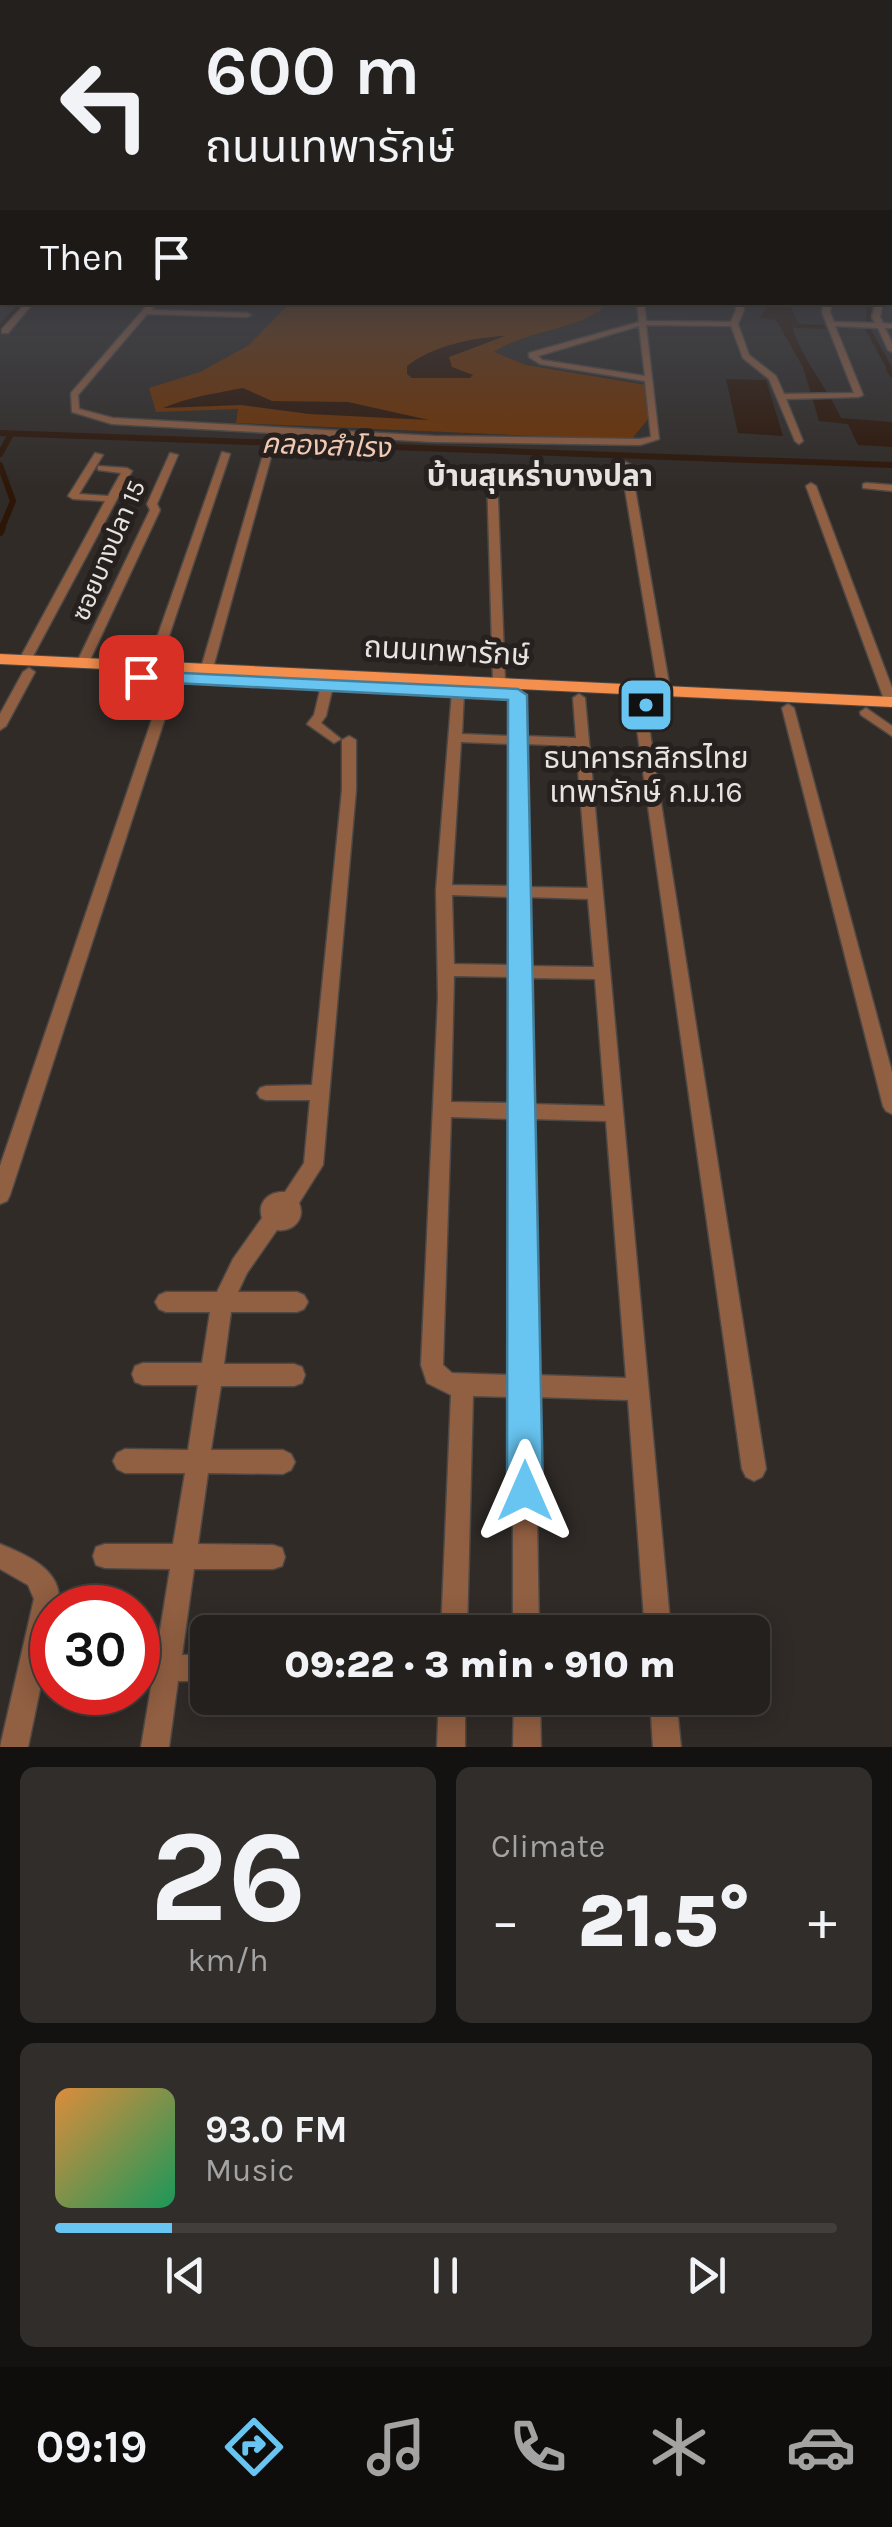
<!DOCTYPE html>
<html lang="en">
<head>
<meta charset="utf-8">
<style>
  :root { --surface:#24201d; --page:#302d2a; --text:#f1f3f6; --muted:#a3a3a4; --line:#413e3b; --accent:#68c4f0 }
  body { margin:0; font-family:Karla,"Noto Sans Thai",sans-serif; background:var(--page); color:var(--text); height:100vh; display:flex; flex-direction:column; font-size:38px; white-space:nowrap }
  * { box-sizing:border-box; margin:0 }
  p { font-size:32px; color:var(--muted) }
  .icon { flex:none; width:55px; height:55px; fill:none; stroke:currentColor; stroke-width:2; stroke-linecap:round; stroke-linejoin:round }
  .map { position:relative; height:1747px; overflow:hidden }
  .sheet { display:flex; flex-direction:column; gap:20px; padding:20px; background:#141210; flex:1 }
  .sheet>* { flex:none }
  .top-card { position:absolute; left:0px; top:0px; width:892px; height:305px; box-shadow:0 5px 25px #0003,0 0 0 2px var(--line); background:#24201d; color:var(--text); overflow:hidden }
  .speed { position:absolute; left:30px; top:1585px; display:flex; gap:20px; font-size:50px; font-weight:700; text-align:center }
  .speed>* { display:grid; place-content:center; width:130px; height:130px; border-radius:50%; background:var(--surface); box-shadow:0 5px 25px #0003,0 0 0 2px var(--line); line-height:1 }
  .speed .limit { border:15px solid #d22; background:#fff; color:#111 }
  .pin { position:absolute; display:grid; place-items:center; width:85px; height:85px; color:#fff; margin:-42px; border-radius:20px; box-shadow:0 5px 15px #0006 }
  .me { position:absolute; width:110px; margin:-55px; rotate:0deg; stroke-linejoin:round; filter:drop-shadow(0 0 8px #0008) }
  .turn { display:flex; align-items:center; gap:35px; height:210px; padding:0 40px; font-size:45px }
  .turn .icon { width:130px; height:130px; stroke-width:2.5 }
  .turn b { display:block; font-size:70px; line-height:85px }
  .then { display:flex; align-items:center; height:95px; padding:0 40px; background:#0003; gap:20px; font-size:38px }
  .big { font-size:75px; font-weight:800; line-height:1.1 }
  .sheet .card { flex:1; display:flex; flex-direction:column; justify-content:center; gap:15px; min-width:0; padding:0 35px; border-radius:15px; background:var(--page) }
  .sheet .dial { align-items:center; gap:0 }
  .dial b { font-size:130px; line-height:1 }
  .song { display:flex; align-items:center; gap:30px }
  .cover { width:120px; height:120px; border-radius:15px; background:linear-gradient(135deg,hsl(30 70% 55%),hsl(150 70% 35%)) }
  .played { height:10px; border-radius:5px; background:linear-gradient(90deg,var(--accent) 15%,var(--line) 15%) }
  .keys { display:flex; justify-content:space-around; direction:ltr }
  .heat { display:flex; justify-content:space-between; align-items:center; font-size:55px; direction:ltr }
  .sheet .tiles { flex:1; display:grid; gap:20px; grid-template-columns:1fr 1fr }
  .card:last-child { grid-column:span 2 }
  .trip { position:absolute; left:190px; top:1615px; width:580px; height:100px; border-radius:15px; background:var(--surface); box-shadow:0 5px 25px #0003,0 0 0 2px var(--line); font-weight:800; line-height:100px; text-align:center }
  .dock { display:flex; height:160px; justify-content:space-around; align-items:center; background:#0e0d0c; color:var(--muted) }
  .dock .icon { width:70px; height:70px }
  .dock .active { color:var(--accent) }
  .dock b { font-size:45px; color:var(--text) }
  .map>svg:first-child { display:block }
  .green { fill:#713200 }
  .water { fill:#2d1607 }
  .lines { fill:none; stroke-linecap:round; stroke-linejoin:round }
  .canal-far2 { stroke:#2d1607; stroke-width:5 }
  .canal-far1 { stroke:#2d1607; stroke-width:6 }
  .canal { stroke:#2d1607; stroke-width:8 }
  .river { fill:#2d1607; fill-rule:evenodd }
  .minor-casing { stroke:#4d4845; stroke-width:3 }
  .major-casing { stroke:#4d4845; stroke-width:2 }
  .minor { fill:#915f42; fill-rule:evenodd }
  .major { fill:#f58f4e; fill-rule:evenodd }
  .route { fill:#68c4f0; stroke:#447f9c; stroke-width:2.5 }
  .labels { text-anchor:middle; stroke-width:10; stroke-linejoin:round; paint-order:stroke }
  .far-street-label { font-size:25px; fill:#e7e3e1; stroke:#26211e }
  .far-water-label { font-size:28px; font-style:italic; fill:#f3c9b2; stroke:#26211e }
  .far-quarter-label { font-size:30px; font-weight:bold; fill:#e7e3e1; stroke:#26211e }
  .street-label { font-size:30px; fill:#e7e3e1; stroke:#26211e }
  .poi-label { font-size:30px; fill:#e7e3e1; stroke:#26211e }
</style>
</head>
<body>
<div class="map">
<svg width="892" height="1747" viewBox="0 0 892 1747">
  <rect width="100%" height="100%" fill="#302b27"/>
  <!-- green -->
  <path class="green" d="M290 303H609C580 331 528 329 494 352L526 365 646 385 652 414 631 440 236 423 238 409 156 412 149 388 200 372 249 345Z"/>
  <!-- water -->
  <path class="water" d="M769 303H789L799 324 824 325 826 329 793 328C799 355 829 390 841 418L892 422V447L858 445 848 424 819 421 803 367 776 320 760 318Z
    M505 336 449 357 452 367 473 375 470 378H412L407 374V366C432 346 474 337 505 336Z
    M726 379 766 380 783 436 738 433Z
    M243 388 272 401 348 402 429 420 309 414 241 405 163 408C188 397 217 393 243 388Z"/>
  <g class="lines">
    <!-- canal-far2 -->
    <path class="canal-far2" d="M892 246V253
      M890 273 892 266
      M869 302 868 329 891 371"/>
    <!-- canal-far1 -->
    <path class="canal-far1" d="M889 369 892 374
      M0 433 892 465
      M0 454 11 434
      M0 465 13 501 1 530"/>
    <!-- canal -->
    <path class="canal" d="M0 532 2 527"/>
    <!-- river -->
    <path class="river" d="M20 302H29L0 332V324Z"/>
    <!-- minor casing -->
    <g class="minor-casing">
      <path id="minor" d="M890 281H892L890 288Z
        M27 302H34L8 333H2V329Z
        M150 302H157L151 310 247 313 251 315 247 317 147 314 78 395 79 409 113 418 434 436 640 439 651 437 645 381 540 364 529 357V353L639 322 637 302H644L646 321 731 322 736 310 735 302H742L744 310 738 324 749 355 776 376 784 394 854 393 822 312 824 302H831L830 312 834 322 875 323 872 317 876 302H883L880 317 883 323 892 324V328H885L892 342V352L888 350 878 328 835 326 863 395 859 397 786 399 803 441 799 444 795 441 769 379 743 358 731 326 646 325 659 439 640 445 434 442 112 424 72 412 71 393ZM639 326 645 376 542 360 538 356Z
        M222 452 230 454 159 666 157 669H149L147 666Z
        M95 453 103 455 79 494 108 496 121 473 98 470V466L127 468 132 471 31 660 25 664 21 663 19 660 105 501 73 499 68 496Z
        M170 453 178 455 157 504 160 510 89 662 87 665H79L77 662 150 510 147 504Z
        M263 455 271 457 213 668 211 671H203L201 668Z
        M626 462 631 465 670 689 664 693 658 689 621 465Z
        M463 470H492L497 473 505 681 499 685 493 681 487 476 460 475V471Z
        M811 483 816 486 892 688V706L885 702 806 486Z
        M866 483 892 485V491L863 488V484Z
        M29 668 35 672 6 726 0 730V714L23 672Z
        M172 674 178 678 10 1195 7 1201 0 1204V1166L166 678Z
        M327 682 333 686 326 716 321 723 341 739 334 743 307 724 314 715 321 686Z
        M458 688 464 692 462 734 512 736V695L518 691 524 695 525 736 576 738 573 698 579 694 585 698 671 1632H645L628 1400 535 1397 539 1632H513V1397L473 1396 467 1632H441L451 1395 427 1383 421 1365 438 998 436 890 452 692ZM461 742 512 744V886L452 885ZM525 744 576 746 588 888 527 887ZM452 895 512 897V965L454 964ZM527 897 588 899 594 967 528 966ZM454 976 512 977V1103L451 1102ZM529 978 595 979 605 1106 531 1104ZM451 1117 512 1119 513 1375 452 1373 443 1365ZM531 1119 606 1121 626 1378 535 1375Z
        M639 697 645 701 766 1469 762 1477 754 1481 746 1477 742 1469 633 701Z
        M788 704 794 708 892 1072V1114L886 1111 883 1106 782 708Z
        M866 708 892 726V736L861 715 860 712Z
        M349 736 356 740V790L323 1165 299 1203C306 1219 293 1232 277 1230L247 1273 238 1292H297L304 1295 308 1302 304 1309 297 1312H231L224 1364H294L302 1367 305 1375 302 1383 294 1386H221L211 1450H283L291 1454 295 1462 291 1470 283 1474 208 1473 198 1544 273 1545 282 1548 285 1557 282 1566 273 1569H194L182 1655H208V1681H178L169 1747H141L152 1681H138V1655H156L170 1569 105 1568 96 1565 93 1556 96 1547 105 1544H173L185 1473H125L117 1469 113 1461 117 1453 125 1449 188 1450 198 1385H143L135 1382 132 1374 135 1366 143 1363H202L210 1312H166L159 1309 155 1302 159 1295 166 1292H217L233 1259 262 1218C257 1202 269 1191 285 1192L304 1163 310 1100H266L260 1098 257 1093 260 1088 266 1086 312 1085 342 790V740Z
        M0 1544C27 1555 66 1571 58 1608H52V1632L28 1747H0L34 1599 28 1585 0 1569Z
        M439 1698H465V1747H437Z
        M514 1698H540L541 1747H513Z
        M650 1698H676L681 1747H653Z"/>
    </g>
    <!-- major casing -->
    <g class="major-casing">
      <path id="major" d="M0 654 892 697V707L0 664Z"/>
    </g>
    <!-- minor -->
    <use href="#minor" class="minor"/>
    <!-- major -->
    <use href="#major" class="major"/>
  </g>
  <!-- sky -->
  <linearGradient id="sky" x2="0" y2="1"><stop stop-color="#1a1815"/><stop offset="0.5" stop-color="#484a52"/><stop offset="1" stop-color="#484a52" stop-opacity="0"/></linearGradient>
  <rect width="892" height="491" fill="url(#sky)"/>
  <!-- route -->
  <path class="route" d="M141 671 518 689 527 695 543 1491 537 1503 525 1509 512 1503 507 1491 508 700 135 681 132 677Z"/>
  <!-- icons -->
  <defs>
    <g id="bank-square" transform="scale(2.875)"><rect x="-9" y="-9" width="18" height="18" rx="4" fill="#68c4f0" stroke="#26211e"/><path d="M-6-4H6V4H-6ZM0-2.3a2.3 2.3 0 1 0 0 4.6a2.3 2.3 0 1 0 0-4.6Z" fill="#111"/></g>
  </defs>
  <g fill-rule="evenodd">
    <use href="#bank-square" x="646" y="705"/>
  </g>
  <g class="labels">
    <!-- far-street labels -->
    <g class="far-street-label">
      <text transform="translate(108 550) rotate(-67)" y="9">ซอยบางปลา 15</text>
    </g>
    <!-- far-water labels -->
    <g class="far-water-label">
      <text transform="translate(326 445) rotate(2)" y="10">คลองสำโรง</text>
    </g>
    <!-- far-quarter labels -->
    <g class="far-quarter-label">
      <text x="540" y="486">บ้านสุเหร่าบางปลา</text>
    </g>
    <!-- street labels -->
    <g class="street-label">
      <text transform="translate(447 651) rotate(3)" y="10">ถนนเทพารักษ์</text>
    </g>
    <!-- poi labels -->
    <g class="poi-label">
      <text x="646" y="768">ธนาคารกสิกรไทย<tspan x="646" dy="34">เทพารักษ์ ก.ม.16</tspan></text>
    </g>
  </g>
</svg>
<div class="speed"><div class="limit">30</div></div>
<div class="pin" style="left:141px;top:677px;background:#d93025"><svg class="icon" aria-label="arrive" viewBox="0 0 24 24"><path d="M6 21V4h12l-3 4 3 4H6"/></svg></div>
<svg class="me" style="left:525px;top:1491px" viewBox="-20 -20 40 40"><path d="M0-17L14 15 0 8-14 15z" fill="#68c4f0" stroke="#fff" stroke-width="4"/></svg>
<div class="trip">09:22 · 3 min · 910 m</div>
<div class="top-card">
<div class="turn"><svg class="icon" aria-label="left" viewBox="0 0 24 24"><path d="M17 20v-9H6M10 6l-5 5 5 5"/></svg><div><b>600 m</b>ถนนเทพารักษ์</div></div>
<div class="then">Then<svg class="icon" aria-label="arrive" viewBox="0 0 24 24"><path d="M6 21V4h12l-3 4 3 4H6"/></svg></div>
</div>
</div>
<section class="sheet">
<div class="tiles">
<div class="card dial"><b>26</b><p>km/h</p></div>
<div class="card"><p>Climate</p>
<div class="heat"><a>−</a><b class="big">21.5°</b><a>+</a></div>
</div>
<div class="card">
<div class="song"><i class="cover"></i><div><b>93.0 FM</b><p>Music</p></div></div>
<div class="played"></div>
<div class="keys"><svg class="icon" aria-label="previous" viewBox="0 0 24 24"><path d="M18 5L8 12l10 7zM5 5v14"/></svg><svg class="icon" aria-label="pause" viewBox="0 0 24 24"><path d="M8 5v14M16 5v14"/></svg><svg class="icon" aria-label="next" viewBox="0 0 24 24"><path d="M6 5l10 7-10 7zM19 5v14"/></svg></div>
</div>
</div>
</section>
<nav class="dock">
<b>09:19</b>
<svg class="icon active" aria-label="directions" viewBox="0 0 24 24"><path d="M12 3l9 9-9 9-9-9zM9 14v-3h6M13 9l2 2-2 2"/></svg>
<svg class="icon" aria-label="music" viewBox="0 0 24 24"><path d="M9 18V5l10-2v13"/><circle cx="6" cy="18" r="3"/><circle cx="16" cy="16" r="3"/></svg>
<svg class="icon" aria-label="phone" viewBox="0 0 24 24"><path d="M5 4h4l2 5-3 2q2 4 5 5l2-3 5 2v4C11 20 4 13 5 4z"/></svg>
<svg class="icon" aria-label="climate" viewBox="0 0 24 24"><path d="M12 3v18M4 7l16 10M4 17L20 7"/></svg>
<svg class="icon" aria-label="car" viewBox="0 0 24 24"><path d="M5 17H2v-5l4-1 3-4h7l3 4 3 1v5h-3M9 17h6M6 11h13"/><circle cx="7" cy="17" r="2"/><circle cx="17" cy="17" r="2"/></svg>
</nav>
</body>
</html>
